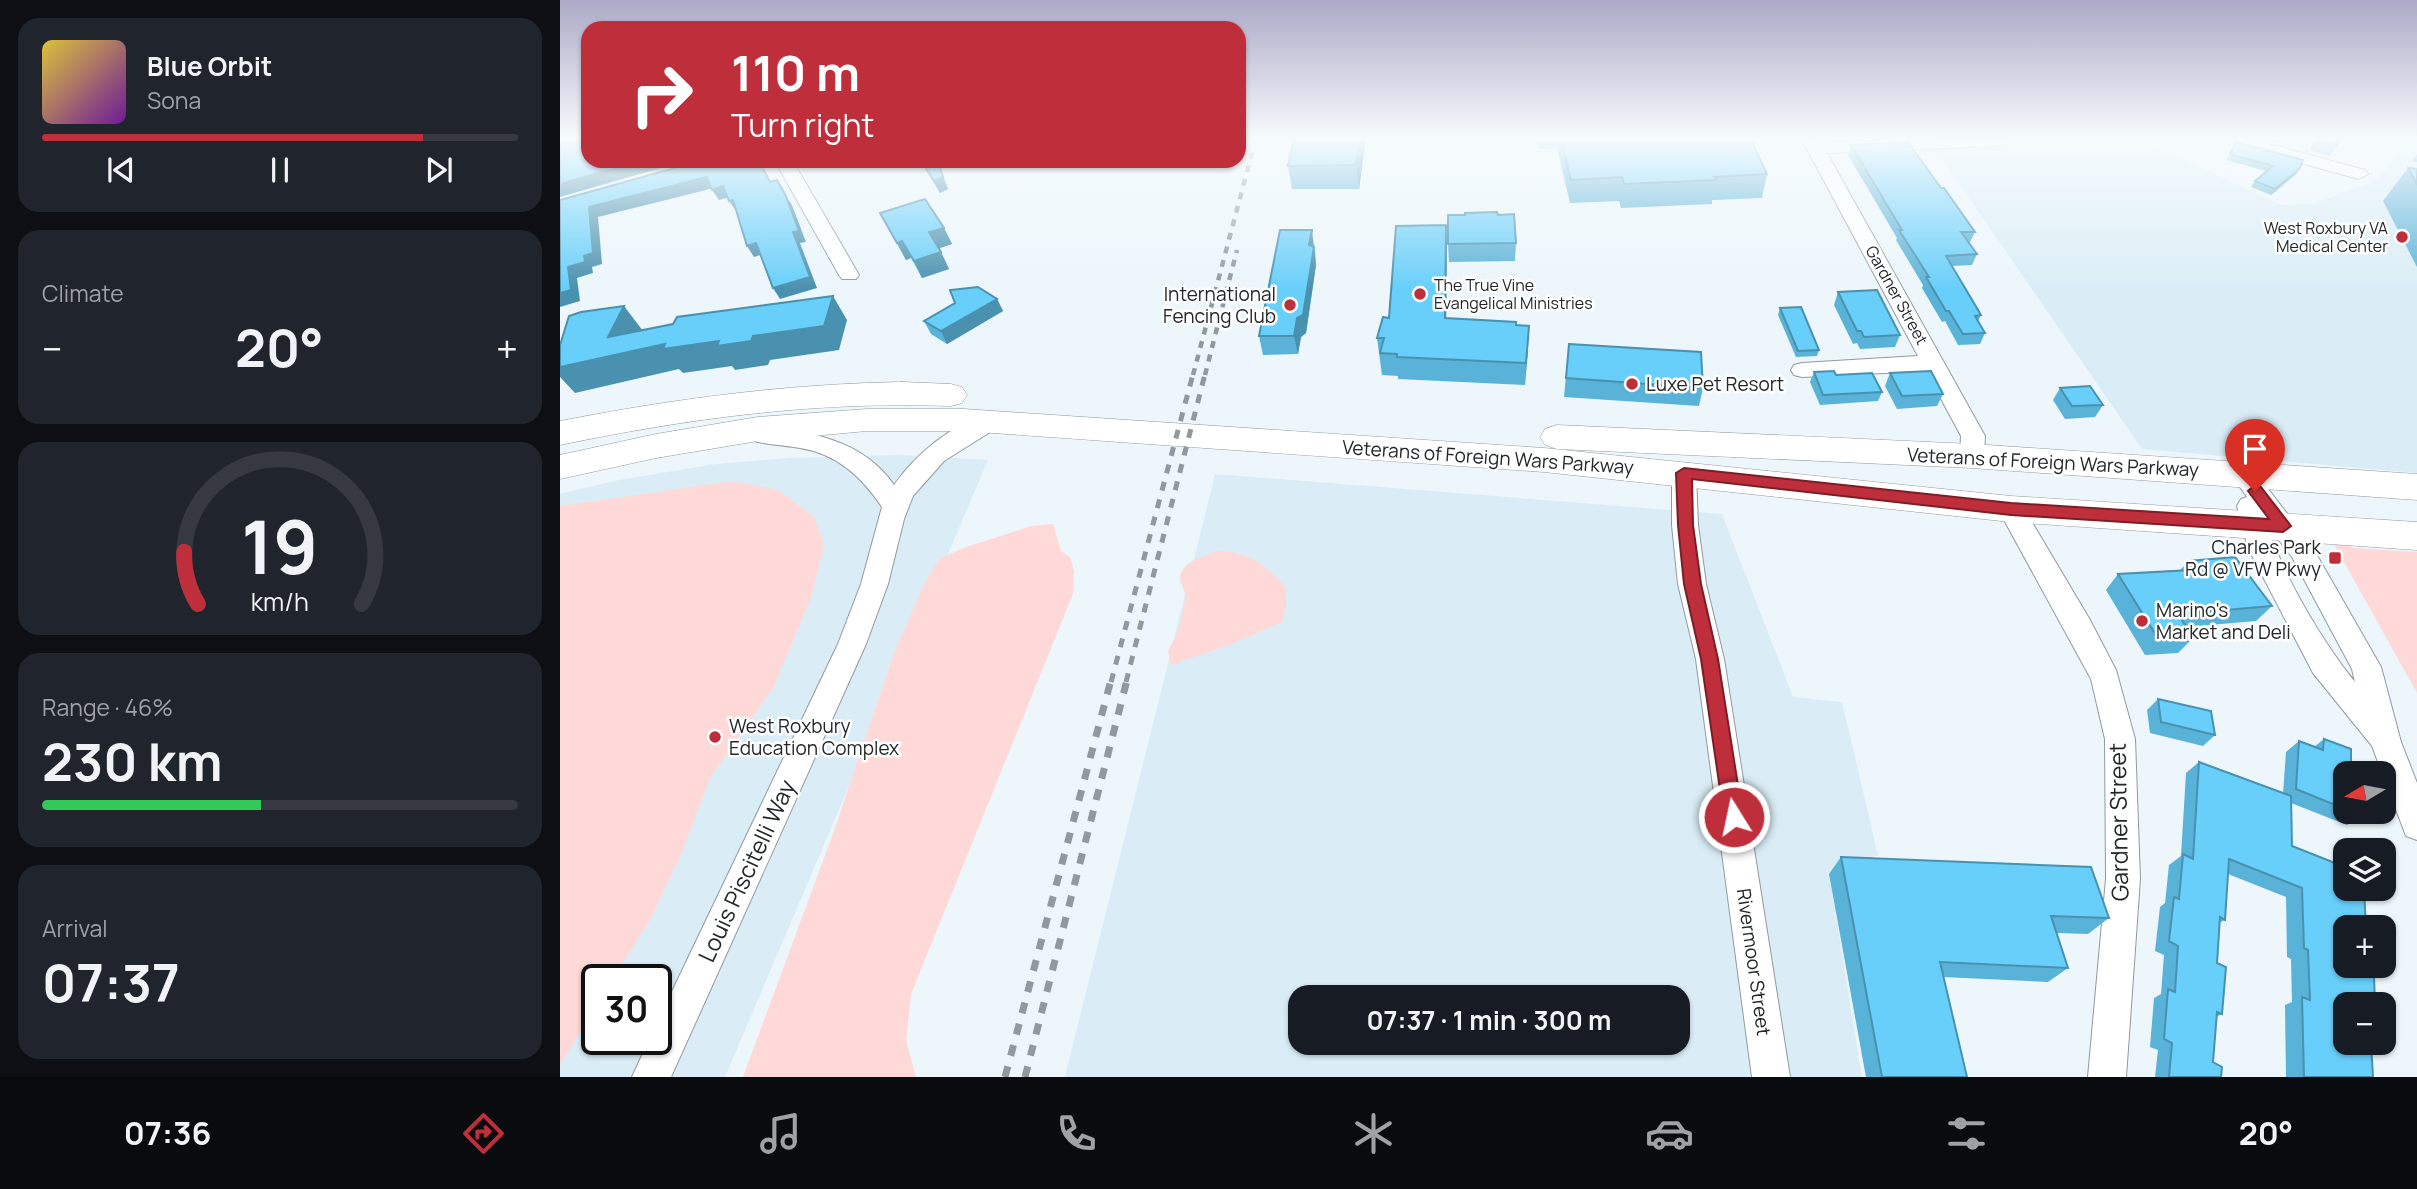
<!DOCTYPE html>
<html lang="en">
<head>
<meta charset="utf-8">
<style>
  :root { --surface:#171b24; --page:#20242c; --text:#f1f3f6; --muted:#9ea1a6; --line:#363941; --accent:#bf2e3b }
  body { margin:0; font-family:Manrope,sans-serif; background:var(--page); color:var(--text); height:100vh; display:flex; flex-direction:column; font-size:26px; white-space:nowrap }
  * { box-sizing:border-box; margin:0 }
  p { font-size:23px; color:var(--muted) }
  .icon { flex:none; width:38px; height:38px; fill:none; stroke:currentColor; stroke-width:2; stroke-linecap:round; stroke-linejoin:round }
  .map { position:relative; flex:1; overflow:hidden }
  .panel { display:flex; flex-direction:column; gap:18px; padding:18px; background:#0d0f14; width:560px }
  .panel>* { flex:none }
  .banner { position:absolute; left:21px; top:21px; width:665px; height:147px; border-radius:21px; box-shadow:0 2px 5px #0004; background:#bf2e3b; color:#fff; overflow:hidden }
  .needle { width:46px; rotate:260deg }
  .tools { position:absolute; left:1773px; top:761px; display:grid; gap:14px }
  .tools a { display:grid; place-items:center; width:63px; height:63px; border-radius:14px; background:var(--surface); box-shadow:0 2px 5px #0004; font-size:35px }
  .speed { position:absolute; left:21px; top:964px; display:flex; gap:14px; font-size:35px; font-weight:700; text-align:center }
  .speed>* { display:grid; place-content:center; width:91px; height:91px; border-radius:50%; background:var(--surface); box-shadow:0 2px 5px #0004; line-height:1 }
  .speed .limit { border:4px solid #111; border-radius:10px; background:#fff; color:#111 }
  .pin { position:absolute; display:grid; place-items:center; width:60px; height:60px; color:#fff; margin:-72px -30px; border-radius:50% 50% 50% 0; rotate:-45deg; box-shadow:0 0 7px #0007 }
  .pin .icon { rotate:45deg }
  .me { position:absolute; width:77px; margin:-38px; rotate:350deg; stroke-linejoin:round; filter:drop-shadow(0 0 5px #0008) }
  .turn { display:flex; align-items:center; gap:24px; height:147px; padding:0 35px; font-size:32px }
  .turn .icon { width:91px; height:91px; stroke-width:2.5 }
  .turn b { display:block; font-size:49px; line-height:60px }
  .big { font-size:52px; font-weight:700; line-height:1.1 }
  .panel .tile { flex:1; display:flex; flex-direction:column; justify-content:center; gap:10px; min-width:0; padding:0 24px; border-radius:21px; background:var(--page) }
  .panel .dial { align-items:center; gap:0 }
  .dial svg { height:182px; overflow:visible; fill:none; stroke:var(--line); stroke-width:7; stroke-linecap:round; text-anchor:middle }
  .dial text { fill:var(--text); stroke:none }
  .song { display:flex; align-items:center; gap:21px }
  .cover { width:84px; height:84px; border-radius:10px; background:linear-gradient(135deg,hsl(50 70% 55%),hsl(280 70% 35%)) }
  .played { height:7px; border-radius:4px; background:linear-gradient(90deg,var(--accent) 80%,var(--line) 80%) }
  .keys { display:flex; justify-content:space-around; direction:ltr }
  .heat { display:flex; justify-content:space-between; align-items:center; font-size:38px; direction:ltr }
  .charge { height:10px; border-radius:5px; background:linear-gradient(90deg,#34c759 46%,var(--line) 0) }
  .trip { position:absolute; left:728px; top:985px; width:402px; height:70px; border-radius:21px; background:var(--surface); box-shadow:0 2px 5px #0004; font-weight:700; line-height:70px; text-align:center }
  .dock { display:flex; height:112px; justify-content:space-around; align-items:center; background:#090b0e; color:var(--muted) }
  .dock .icon { width:49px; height:49px }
  .dock .active { color:var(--accent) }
  .dock b { font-size:32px; color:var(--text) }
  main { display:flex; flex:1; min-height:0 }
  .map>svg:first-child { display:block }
  .built { fill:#daedf6; fill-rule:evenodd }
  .green { fill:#ffd9d7 }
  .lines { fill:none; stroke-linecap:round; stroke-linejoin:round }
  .minor-casing { stroke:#919a9f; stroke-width:2 }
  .highway-casing { stroke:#919a9f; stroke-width:1 }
  .minor { fill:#fff; fill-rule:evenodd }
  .highway { fill:#fff; fill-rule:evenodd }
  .rail-far2 { stroke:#92999c; stroke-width:4.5; stroke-dasharray:7 7; stroke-linecap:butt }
  .rail-far1 { stroke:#92999c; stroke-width:5; stroke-dasharray:9 9; stroke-linecap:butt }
  .rail { stroke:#92999c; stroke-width:7; stroke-dasharray:11 11; stroke-linecap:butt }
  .wall { fill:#59b2d7 }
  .shaded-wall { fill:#4991af }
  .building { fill:#68cffa; stroke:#4991af; stroke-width:2 }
  .route { fill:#bf2e3b; stroke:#7c1e26; stroke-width:2 }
  .poi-dot { fill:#bf2e3b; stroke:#fff; stroke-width:2.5 }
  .labels { text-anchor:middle; stroke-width:5; stroke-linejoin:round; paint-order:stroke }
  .far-poi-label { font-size:16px; fill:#232729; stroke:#fff; text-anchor:end }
  .far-street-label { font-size:16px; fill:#232729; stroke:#fff }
  .poi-label { font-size:19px; fill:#232729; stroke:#fff; text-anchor:start }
  .street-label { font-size:19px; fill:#232729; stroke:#fff }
  .near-street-label { font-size:23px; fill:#232729; stroke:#fff }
</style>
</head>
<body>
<main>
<section class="panel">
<div class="tile">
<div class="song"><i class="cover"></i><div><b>Blue Orbit</b><p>Sona</p></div></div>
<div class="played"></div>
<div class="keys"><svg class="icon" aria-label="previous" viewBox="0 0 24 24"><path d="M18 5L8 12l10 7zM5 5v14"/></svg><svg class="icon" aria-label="pause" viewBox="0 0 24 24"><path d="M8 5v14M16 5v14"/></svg><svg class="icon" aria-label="next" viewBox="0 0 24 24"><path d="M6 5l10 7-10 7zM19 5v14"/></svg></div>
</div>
<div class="tile"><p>Climate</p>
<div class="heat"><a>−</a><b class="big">20°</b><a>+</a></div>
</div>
<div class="tile dial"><svg viewBox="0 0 100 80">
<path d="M14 69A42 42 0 1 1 86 69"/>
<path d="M14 69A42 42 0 0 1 8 46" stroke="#bf2e3b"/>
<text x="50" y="56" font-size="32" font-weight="700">19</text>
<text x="50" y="72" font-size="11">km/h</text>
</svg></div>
<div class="tile"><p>Range · 46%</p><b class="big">230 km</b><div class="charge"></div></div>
<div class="tile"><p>Arrival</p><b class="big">07:37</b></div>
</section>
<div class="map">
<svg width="1857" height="1077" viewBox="0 0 1857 1077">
  <rect width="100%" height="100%" fill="#ecf6fb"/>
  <!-- built -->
  <path class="built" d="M1473 138H1578L1722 205 1755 203 1812 183 1857 139V473L1582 449 1374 147 1476 143Z
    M341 455 428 460 165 1077H0V494L59 480 156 464 230 458ZM37 980H96V1040H37Z
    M655 474 1162 514 1233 697 1282 702 1318 855 1269 874 1302 1077H505ZM740 998H1118V1043H740Z"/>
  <!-- green -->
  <path class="green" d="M173 481 218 490 254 517 264 545 251 598 213 688 150 778 122 852 90 920 52 980H37V1005L0 1065V506Z
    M493 524 501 551 510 557 514 571 513 594 351 994 346 1041 356 1077H183L274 831 334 653 363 586 379 559 406 547 472 526Z
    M1770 537 1794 548 1857 552V693Z
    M656 551C691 552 702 563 726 587V606L722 622 672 644 611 665 608 651C617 637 624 614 625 597 626 588 616 581 622 571 628 560 646 556 656 551Z"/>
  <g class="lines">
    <!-- minor casing -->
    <g class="minor-casing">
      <path id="minor" d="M1241 138H1259L1261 142 1457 138 1454 142 1435 146 1267 153 1425 436 1424 456 1421 462 1412 465 1403 462 1400 456 1401 436 1366 371 1242 377 1234 375 1231 370 1234 365 1242 363 1358 356Z
        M1659 138H1687L1805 170 1808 174 1799 179 1662 142Z
        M215 161H233L299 275 296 279H282L279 275Z
        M430 413 438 415 442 421 438 427 384 461 353 496 344 519 328 584 306 644 111 1077H72L89 1040H96V1025L278 644 301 584 322 507C301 476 277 454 240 448 223 445 206 445 191 440L187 434 191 428 199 426C250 432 302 439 334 485 357 453 392 424 430 413Z
        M1124 464 1133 467 1136 473 1138 525 1146 584 1164 659 1230 1077H1192L1136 659 1118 584 1112 525V473L1115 467Z
        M1682 464 1691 467 1750 543 1821 667 1841 742 1857 783V840L1846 836 1812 746 1753 673 1688 548 1677 506 1681 499 1687 497 1670 473 1673 467ZM1708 526 1732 557 1792 669 1795 682C1764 644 1721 573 1708 526Z
        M1451 499 1460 502 1530 620 1556 670 1575 739 1580 879 1566 1077H1528L1546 879 1545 739 1531 679 1438 509 1442 502Z"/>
    </g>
    <!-- highway casing -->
    <g class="highway-casing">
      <path id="highway" d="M342 382 391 384 402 387 407 395 402 403 391 406C258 401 130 418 0 445V421C113 399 226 384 342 382Z
        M307 409H404L984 448 1451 496 1857 522V550L1451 522 984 472 404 431H307L198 441 96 458 0 479V455L96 434 198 417Z
        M997 425 1412 444 1857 474V500L1412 468 997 449 985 445 980 437 985 429Z"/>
    </g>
    <!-- minor -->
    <use href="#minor" class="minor"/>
    <!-- highway -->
    <use href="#highway" class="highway"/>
    <!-- rail-far2 -->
    <path class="rail-far2" d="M633 375 696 138
      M645 375 677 250"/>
    <!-- rail-far1 -->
    <path class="rail-far1" d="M551 682 633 374
      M566 682 645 374"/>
    <!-- rail -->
    <path class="rail" d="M445 1077 551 680
      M465 1077 567 680"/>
  </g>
  <!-- wall -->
  <path class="wall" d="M734 138H806L799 189H732L728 166Z
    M976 138H1190L1207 174 1202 198 1152 200V204L1061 208 1059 201 1010 203 997 148 979 149Z
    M1278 138H1335L1279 139Z
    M1691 138H1717L1714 143Z
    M1755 138H1780L1777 145 1770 156 1750 150Z
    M1676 142 1740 168 1736 174 1711 195 1691 187 1695 181 1706 171 1667 160Z
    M1291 145 1381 188 1415 232 1410 242H1408L1417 254 1412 265 1392 266 1421 315 1418 321 1425 333 1420 344 1398 345 1385 321 1382 322 1362 288 1363 285 1336 240 1337 238 1288 155Z
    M1857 154V162L1852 161Z
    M360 161H378L388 189 380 193Z
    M1848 168 1857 169V267L1823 201Z
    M320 213 384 228 392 244 379 248 389 269 362 278 351 258 346 260Z
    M886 225V318L956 325 968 347 965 385 838 379V376L822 375 817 338Z
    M956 243 955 261 889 262 888 244Z
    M755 248 756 265 746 333 741 337 738 354 703 355 699 336Z
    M1278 292 1340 335 1335 347 1300 349 1297 343 1293 344 1274 305Z
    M437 299 443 311 387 344 371 334 364 321 395 303Z
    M1220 308 1259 350 1257 356 1236 357 1218 315Z
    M1009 344 1143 388 1139 406 1004 397Z
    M1254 372 1276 375 1322 392 1318 401 1260 405 1250 382Z
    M1330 373 1383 394 1377 406 1337 409 1325 386Z
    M1500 388 1543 405 1535 417 1505 419 1493 400Z
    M1629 561 1712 606 1696 621 1626 627 1633 638 1618 653 1585 655 1546 590 1558 574 1620 570Z
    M1598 699 1655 735 1643 746 1590 733 1587 710Z
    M1764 739 1785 774V812H1802V815L1787 825 1731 803 1732 846 1785 1004 1813 1077H1726L1725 1005 1732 1002 1731 959 1727 957 1726 897 1668 874 1665 920 1659 923 1657 963 1662 1014 1656 1017 1653 1062 1661 1077H1595L1598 1050 1590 1047 1594 998 1601 994 1604 955 1595 951 1600 907 1605 903 1609 865 1621 856 1626 773 1639 762 1723 794 1726 752 1739 741 1754 747Z
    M1281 857 1549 918 1528 934 1497 933 1508 968 1488 982 1383 977 1407 1077H1306L1269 874Z"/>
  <!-- shaded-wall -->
  <path class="shaded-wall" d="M800 138H806L799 189 796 165Z
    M81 161H125L0 197V184Z
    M377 161 388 189 380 193 374 181Z
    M1740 168 1736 174 1711 195 1715 189Z
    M147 177 154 188 38 217 42 264 32 267 33 273 17 278 20 301 0 307V293L29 207Z
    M163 186 170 197 159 200 152 190Z
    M225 194 232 205 246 242 240 243 257 288 220 299 213 288 233 232Z
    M173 200 176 211 169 201Z
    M886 225 887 247 886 340 885 318Z
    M384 228 392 244 377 249 369 232Z
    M752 230 756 265 746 333 741 337 738 354 734 336Z
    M342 241 351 258 346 260 337 243Z
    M196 243 203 254 194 257 187 246Z
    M381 252 389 269 362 278 354 261Z
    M273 296 287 320 279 350 210 360 208 365 175 370 172 366 123 373 119 369 15 393 0 377V367L48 337 64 306 83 331 105 344 159 341 193 336Z
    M437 299 443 311 387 344 381 331Z
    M969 326 968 347 965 385 966 363Z"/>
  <!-- building -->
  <path class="building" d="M18 138H28V161H81L0 184V143Z
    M734 138H800L796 165 728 166Z
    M1001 138H1190L1207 174 1154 177 1156 180 1064 184 1062 177 1011 180Z
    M1757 138H1780L1777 145 1756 140Z
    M1348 142 1381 188H1384L1415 232H1401L1417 254 1386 256 1421 315 1415 316 1425 333 1403 334 1389 311H1386L1366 277H1369L1339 230H1342L1291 145Z
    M1676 142 1743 160 1740 168 1715 189 1695 181 1713 166 1670 154Z
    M140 161H199L210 182 217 180 225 194 239 231 233 232 250 277 213 288 196 243 187 246 173 200 169 201 163 186 152 190 147 177 29 207 33 253 24 256 25 262 8 267 11 290 0 293V200Z
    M362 161H377L383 177 374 181Z
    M1848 168 1857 169V184Z
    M365 199 384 228 369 232 381 252 354 261 342 241 337 243 320 213Z
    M937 212 938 215 954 214 956 243 888 244V215H905V213Z
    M886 225 885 318 956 322V325L969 326 966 363 837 357V354L820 353 824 338H817L823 317 829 318 836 226Z
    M720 230H752L749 245 754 247 743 315 737 318 734 336H699Z
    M418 287 437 299 381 331 364 321 395 303 390 290Z
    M1317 290 1340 335 1304 337 1301 331H1297L1278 292Z
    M273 296 264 326 193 336 191 341 157 346 159 341 103 349 105 344 0 367V345L9 316 21 312 64 306 48 337 113 324 117 317Z
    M1241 307 1259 350 1238 351 1220 308Z
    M1009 344 1141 352 1143 388 1006 378Z
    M1274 371 1276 375 1312 373 1322 392 1263 395 1254 372Z
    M1371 371 1383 394 1342 396 1330 373Z
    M1530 386 1543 405 1512 406 1500 388Z
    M1675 557 1712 606 1618 614 1633 638 1599 640 1558 574 1632 570 1629 561Z
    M1598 699 1651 711 1655 735 1601 722Z
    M1764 739 1791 749V765L1798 768V774H1785V809L1736 789 1739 741 1763 750Z
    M1639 762 1731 796 1732 846 1785 867V889H1804L1806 928H1785V966H1807L1808 974 1814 976 1815 1004H1785V1043H1811L1813 1077H1744L1742 997 1750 1000 1748 950 1744 948 1742 888 1669 859 1665 920 1660 917 1657 963 1666 967 1662 1014 1657 1012 1653 1062 1662 1067 1661 1077H1609L1612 1043 1604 1039 1608 989 1615 992 1618 946 1609 941 1614 897 1619 899 1623 854 1633 859Z
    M1281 857 1531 867 1549 918 1491 916 1508 968 1380 962 1407 1077H1322Z"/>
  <!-- sky -->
  <linearGradient id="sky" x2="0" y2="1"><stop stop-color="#ada9c7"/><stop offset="0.48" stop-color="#f6fbfd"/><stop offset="1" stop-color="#f6fbfd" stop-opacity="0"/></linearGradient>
  <rect width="1857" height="289" fill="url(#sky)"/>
  <!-- route -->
  <path class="route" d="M1124 468 1451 503 1709 519 1688 491 1695 485 1701 487 1731 526 1723 532 1451 515 1132 479 1133 525 1141 584 1158 659 1183 817 1180 824 1174 827 1167 824 1164 817 1141 659 1124 584 1118 525 1116 473Z"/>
  <!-- markers -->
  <g class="poi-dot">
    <circle cx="1842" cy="237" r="7"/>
    <circle cx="860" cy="294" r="7"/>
    <circle cx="730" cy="305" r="7"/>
    <circle cx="1072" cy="384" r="7"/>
    <rect x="1768" y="551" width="14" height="14" rx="3.5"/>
    <circle cx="1582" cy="621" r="7"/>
    <circle cx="155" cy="737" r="7"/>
  </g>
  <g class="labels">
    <!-- far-poi labels -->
    <g class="far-poi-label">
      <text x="1828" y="234">West Roxbury VA<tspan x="1828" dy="18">Medical Center</tspan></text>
      <text x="874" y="291" text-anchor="start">The True Vine<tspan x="874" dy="18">Evangelical Ministries</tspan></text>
    </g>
    <!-- far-street labels -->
    <g class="far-street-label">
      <text transform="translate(1337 295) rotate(61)" y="6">Gardner Street</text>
    </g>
    <!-- poi labels -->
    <g class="poi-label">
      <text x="716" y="301" text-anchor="end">International<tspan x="716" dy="22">Fencing Club</tspan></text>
      <text x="1086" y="391">Luxe Pet Resort</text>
      <text x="1761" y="554" text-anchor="end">Charles Park<tspan x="1761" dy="22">Rd @ VFW Pkwy</tspan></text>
      <text x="1596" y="617">Marino's<tspan x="1596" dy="22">Market and Deli</tspan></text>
      <text x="169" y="733">West Roxbury<tspan x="169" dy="22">Education Complex</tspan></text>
    </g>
    <!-- street labels -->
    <g class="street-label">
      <text transform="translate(928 457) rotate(4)" y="7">Veterans of Foreign Wars Parkway</text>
      <text transform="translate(1493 462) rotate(3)" y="7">Veterans of Foreign Wars Parkway</text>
      <text transform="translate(1194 962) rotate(82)" y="7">Rivermoor Street</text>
    </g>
    <!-- near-street labels -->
    <g class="near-street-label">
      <text transform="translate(1559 822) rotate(-91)" y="8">Gardner Street</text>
      <text transform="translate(187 871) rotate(-65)" y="8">Louis Piscitelli Way</text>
    </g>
  </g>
</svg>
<div class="tools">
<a><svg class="needle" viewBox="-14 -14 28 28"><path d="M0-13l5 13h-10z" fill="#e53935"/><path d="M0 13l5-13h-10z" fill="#9ea1a6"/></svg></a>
<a><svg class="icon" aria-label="layers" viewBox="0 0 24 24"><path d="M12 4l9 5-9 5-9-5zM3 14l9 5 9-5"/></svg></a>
<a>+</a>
<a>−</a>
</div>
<div class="speed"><div class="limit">30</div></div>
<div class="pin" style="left:1695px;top:491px;background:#d93025"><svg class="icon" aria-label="arrive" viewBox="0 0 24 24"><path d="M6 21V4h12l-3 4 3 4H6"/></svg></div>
<svg class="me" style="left:1174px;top:817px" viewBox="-20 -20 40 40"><circle r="17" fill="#bf2e3b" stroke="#fff" stroke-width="3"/><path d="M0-11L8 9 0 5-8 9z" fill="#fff"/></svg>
<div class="trip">07:37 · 1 min · 300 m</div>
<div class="banner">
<div class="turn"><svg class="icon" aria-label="right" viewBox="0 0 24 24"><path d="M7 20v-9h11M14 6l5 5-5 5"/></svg><div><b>110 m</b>Turn right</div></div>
</div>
</div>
</main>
<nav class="dock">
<b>07:36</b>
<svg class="icon active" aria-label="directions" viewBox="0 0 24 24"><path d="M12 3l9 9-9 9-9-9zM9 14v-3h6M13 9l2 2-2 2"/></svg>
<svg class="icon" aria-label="music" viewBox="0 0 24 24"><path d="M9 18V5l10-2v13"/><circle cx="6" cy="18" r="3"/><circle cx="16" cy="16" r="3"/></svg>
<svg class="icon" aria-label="phone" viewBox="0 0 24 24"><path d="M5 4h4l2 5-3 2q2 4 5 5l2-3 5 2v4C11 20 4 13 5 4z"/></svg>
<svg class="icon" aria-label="climate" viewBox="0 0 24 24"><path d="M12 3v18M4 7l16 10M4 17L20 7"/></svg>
<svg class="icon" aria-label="car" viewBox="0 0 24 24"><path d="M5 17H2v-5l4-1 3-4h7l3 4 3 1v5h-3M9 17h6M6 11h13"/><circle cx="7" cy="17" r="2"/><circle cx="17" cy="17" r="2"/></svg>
<svg class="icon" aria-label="filters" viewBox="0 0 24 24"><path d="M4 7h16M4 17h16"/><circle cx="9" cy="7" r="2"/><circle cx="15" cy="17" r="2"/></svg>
<b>20°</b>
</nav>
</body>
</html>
